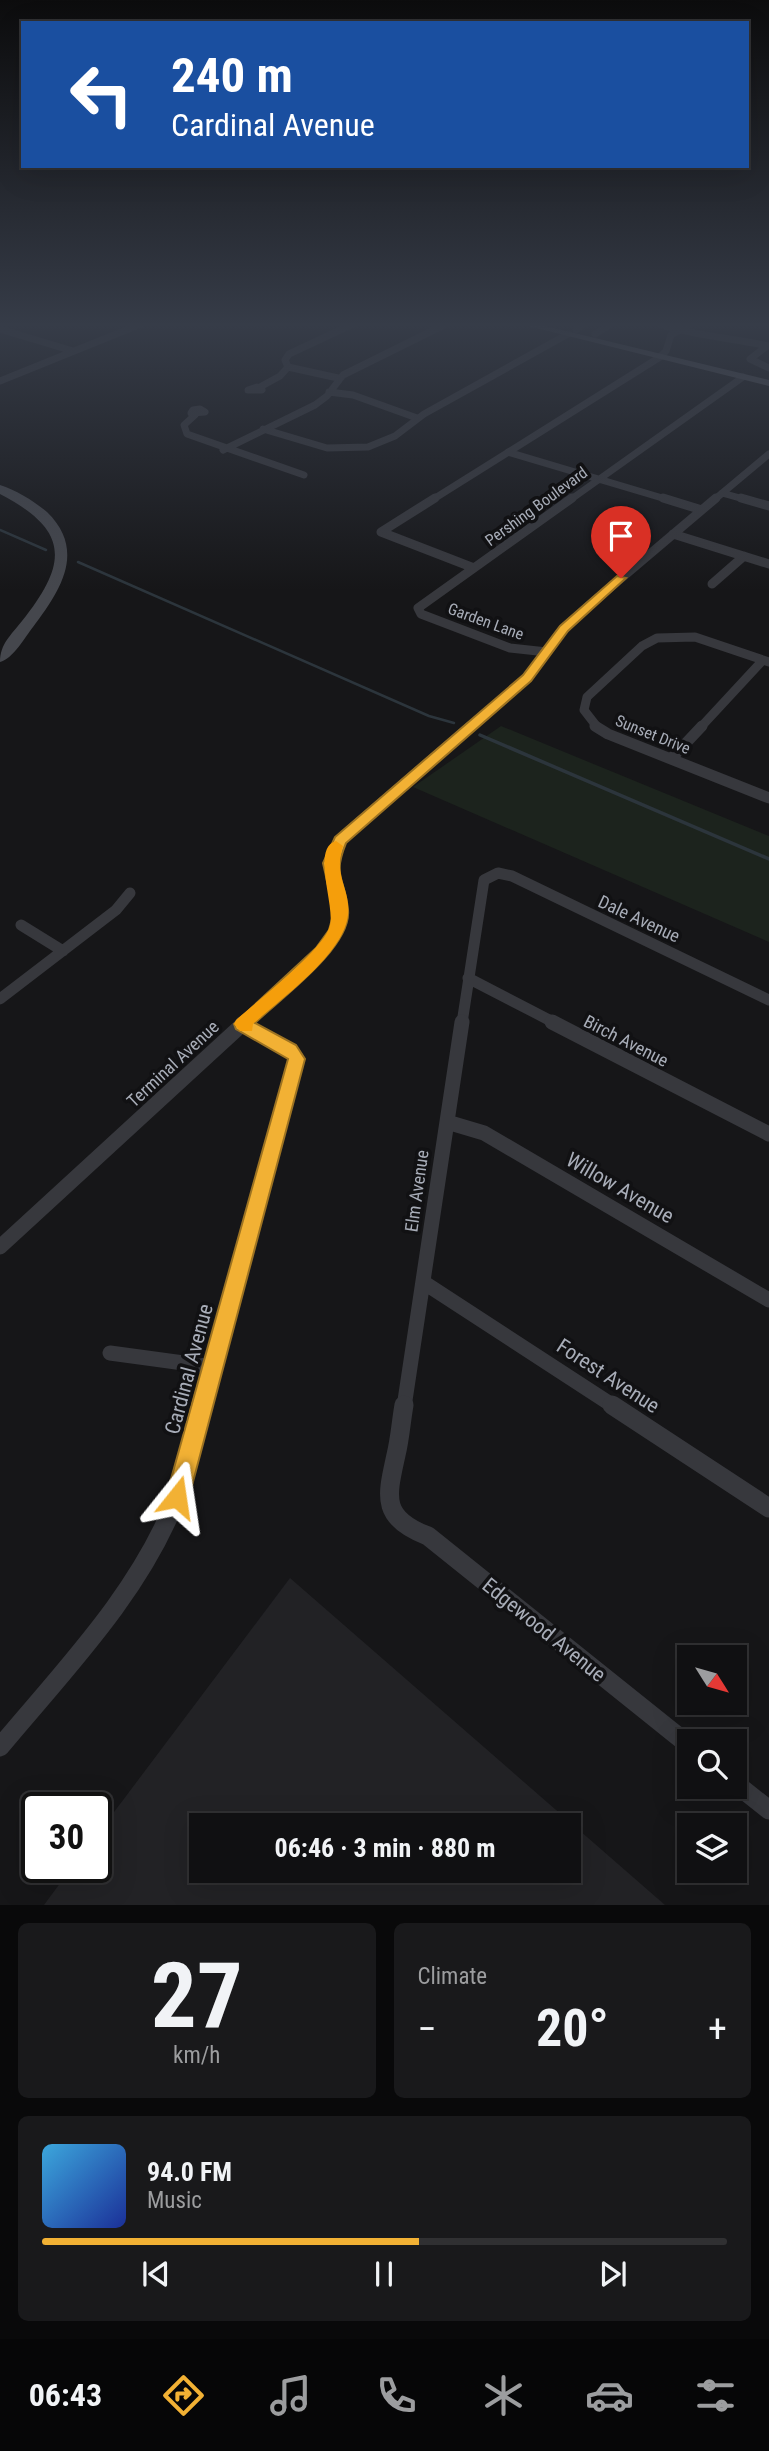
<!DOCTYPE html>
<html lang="en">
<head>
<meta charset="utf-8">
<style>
  :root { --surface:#101012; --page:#19191b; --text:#f1f3f6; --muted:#9c9d9f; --line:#303032; --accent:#f2b134 }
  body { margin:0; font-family:"Roboto Condensed",sans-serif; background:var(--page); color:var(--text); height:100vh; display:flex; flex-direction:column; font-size:26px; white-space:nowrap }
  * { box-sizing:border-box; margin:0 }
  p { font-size:23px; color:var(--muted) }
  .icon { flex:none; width:38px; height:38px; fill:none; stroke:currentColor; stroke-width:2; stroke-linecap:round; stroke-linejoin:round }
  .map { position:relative; height:1905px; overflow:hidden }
  .panel { display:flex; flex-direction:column; gap:18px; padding:18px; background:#09090a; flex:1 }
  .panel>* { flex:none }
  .banner { position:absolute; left:21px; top:21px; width:728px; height:147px; border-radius:0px; box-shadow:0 7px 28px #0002,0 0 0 2px var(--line); background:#1a4fa0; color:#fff; overflow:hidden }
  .needle { width:46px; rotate:127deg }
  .controls { position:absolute; left:677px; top:1645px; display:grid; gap:14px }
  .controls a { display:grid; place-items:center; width:70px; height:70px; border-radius:0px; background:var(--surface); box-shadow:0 7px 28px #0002,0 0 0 2px var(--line); font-size:35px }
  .speed { position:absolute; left:21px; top:1792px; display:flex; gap:14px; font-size:35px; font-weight:700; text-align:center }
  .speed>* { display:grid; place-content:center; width:91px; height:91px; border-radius:50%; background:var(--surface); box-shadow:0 7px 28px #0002,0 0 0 2px var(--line); line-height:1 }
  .speed .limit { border:4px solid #111; border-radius:10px; background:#fff; color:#111 }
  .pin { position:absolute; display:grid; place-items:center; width:60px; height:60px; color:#fff; margin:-72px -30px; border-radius:50% 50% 50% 0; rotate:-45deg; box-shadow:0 0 7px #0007 }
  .pin .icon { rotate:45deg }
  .me { position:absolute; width:77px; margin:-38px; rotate:15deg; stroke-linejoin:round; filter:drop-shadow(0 0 5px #0008) }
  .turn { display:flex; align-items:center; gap:24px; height:147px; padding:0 35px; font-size:32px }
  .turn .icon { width:91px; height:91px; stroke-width:2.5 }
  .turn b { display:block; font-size:49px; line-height:60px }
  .big { font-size:52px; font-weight:700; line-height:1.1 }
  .panel .tile { flex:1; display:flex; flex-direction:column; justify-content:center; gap:10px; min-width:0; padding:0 24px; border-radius:10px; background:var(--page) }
  .panel .dial { align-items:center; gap:0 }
  .dial b { font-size:91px; line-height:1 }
  .song { display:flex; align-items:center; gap:21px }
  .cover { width:84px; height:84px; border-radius:10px; background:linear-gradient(135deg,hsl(200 70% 55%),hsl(230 70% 35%)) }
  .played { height:7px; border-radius:4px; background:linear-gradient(90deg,var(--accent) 55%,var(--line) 55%) }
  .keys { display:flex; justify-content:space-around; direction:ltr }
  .heat { display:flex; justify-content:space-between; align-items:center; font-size:38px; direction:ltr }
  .panel .tiles { flex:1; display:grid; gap:18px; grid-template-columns:1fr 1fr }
  .tile:last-child { grid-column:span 2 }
  .trip { position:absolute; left:189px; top:1813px; width:392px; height:70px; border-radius:0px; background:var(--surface); box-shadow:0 7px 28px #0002,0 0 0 2px var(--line); font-weight:700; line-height:70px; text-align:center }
  .dock { display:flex; height:112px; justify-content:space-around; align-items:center; background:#060607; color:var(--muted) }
  .dock .icon { width:49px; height:49px }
  .dock .on { color:var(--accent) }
  .dock b { font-size:32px; color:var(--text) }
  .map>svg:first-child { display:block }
  .built { fill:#222225; fill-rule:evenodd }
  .green { fill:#1c231d }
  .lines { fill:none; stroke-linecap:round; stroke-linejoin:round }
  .stream-far1 { stroke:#2c353c; stroke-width:2.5 }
  .stream { stroke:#2c353c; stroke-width:3.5 }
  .street-far4 { stroke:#37383d; stroke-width:7 }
  .street-far3 { stroke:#37383d; stroke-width:9 }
  .street-far2 { stroke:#37383d; stroke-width:11 }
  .street-far1 { stroke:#37383d; stroke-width:15 }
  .street { stroke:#37383d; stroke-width:19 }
  .secondary { fill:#45474d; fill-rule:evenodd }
  .primary { fill:#53555c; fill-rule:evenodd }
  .route { fill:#f2b134; stroke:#9d7322; stroke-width:2 }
  .slow { fill:#f59e0b }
  .labels { text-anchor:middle; stroke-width:7; stroke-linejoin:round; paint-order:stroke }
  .far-street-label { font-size:16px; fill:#a8adb8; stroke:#111113 }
  .street-label { font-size:18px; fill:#a8adb8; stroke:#111113 }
  .near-street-label { font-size:21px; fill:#a8adb8; stroke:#111113 }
</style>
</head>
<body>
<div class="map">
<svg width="769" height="1905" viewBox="0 0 769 1905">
  <rect width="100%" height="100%" fill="#161618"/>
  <!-- built -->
  <path class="built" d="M290 1578 665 1905H44L72 1867H96V1836ZM201 1825H569V1871H201Z"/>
  <!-- green -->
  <path class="green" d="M501 726 769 836V942L413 787Z"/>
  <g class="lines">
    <!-- stream-far1 -->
    <path class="stream-far1" d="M0 530 46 550
      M78 562 429 716 454 723"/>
    <!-- stream -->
    <path class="stream" d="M480 735 769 859"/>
    <!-- street-far4 -->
    <path class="street-far4" d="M659 324C695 336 732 338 769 346
      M0 329 73 351
      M576 330 583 324
      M595 334 611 324
      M767 346 750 359 769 368
      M288 367 338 378
      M0 381 141 324
      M257 387 262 390H248Z
      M260 387 280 376 288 367 285 360 289 354 353 324
      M329 392 353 395 417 418
      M200 409 205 412 191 413 193 410Z
      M195 415 184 425 187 434 304 475
      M263 429 327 448 368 447 395 436 424 414 568 334
      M223 450 315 405 327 396 343 375 446 324
      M508 452 669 500
      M722 493 747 500
      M432 500 660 357 666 351 671 335 691 324
      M570 500 743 377
      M714 500 769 454"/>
    <!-- street-far3 -->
    <path class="street-far3" d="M435 498 381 532 474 568
      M663 498 702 510
      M741 498 769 506
      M673 534 769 564
      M712 584 744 556
      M547 652 510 648 421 614 418 608 572 498
      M469 728 527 678 558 636 586 608 716 498
      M598 728 584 710 587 697 642 646 657 638 695 637 769 662
      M700 728 763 660"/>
    <!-- street-far2 -->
    <path class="street-far2" d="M595 726 608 734 769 798
      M671 759 702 726
      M21 925 63 951
      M468 978 555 1023
      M0 999 116 910 130 893
      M243 1023C266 1002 329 954 337 927 349 889 316 877 346 834L471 726
      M462 1023 484 880 498 873 512 876 769 1000"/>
    <!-- street-far1 -->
    <path class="street-far1" d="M552 1022 769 1134
      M447 1122 484 1133 769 1300
      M0 1247 245 1022
      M423 1282 615 1407
      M110 1353 213 1367
      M202 1407 297 1059 290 1050 242 1024
      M404 1407 462 1022"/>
    <!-- street -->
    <path class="street" d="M404 1405C401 1422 400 1439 396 1455 387 1496 380 1518 428 1536L690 1746
      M612 1405 769 1508
      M0 1747C64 1670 139 1594 176 1499 188 1469 194 1436 202 1405
      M735 1783 769 1810"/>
    <!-- secondary -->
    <path class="secondary" d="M0 485C16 490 34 501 47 512 87 551 60 591 33 627 25 637 13 659 0 662 0 644 11 635 22 621 69 562 69 530 0 494Z"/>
    <!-- primary -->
    <path class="primary" d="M520 324H537L769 380V386Z"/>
  </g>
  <!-- sky -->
  <linearGradient id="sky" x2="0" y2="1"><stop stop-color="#0c0c0d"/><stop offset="0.55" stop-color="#363c48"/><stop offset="1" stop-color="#363c48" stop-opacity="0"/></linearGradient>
  <rect width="769" height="591" fill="url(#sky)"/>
  <!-- route -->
  <path class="route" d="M617 576 626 578 568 631 531 681 346 843C332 877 345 878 348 910 352 947 280 999 255 1023L296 1045 305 1059 189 1497 185 1505 177 1508 169 1505 166 1497 288 1059 236 1029 234 1024 316 948 329 930 334 912 323 863 335 837 523 675 560 626Z"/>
  <!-- slow -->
  <path class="slow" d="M336 841 343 846C333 877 351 889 348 915 344 954 282 998 253 1024L252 1031H240L234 1024 236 1020C257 1001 325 949 330 925 335 905 311 848 336 841Z"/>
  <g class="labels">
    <!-- far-street labels -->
    <g class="far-street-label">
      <text transform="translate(536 506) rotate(-36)" y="6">Pershing Boulevard</text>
      <text transform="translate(486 621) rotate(20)" y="6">Garden Lane</text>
      <text transform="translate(653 734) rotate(22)" y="6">Sunset Drive</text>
    </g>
    <!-- street labels -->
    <g class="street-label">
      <text transform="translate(639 919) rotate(25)" y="6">Dale Avenue</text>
      <text transform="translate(626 1041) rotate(27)" y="6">Birch Avenue</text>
      <text transform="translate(173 1064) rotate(-43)" y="6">Terminal Avenue</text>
      <text transform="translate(417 1191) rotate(-82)" y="6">Elm Avenue</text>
    </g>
    <!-- near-street labels -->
    <g class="near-street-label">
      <text transform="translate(620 1188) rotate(30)" y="7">Willow Avenue</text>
      <text transform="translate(189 1369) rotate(-75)" y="7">Cardinal Avenue</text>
      <text transform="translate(608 1376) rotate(33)" y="7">Forest Avenue</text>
      <text transform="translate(544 1630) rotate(39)" y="7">Edgewood Avenue</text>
    </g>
  </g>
</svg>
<div class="controls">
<a><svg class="needle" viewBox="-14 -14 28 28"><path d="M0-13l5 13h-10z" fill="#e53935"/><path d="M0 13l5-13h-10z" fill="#9c9d9f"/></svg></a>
<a><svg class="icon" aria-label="search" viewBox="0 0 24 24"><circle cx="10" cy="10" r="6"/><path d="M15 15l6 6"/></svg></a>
<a><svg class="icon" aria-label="layers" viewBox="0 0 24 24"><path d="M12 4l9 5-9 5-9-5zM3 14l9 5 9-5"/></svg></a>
</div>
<div class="speed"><div class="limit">30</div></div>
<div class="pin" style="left:621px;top:578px;background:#d93025"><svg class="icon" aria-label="arrive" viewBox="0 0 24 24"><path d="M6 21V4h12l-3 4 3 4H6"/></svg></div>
<svg class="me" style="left:177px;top:1497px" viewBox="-20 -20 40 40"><path d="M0-17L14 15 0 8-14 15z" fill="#f2b134" stroke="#fff" stroke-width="4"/></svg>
<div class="trip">06:46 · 3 min · 880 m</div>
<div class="banner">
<div class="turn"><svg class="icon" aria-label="left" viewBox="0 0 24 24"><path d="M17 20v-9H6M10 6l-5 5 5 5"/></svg><div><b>240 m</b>Cardinal Avenue</div></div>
</div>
</div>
<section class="panel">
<div class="tiles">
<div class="tile dial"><b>27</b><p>km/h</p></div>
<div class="tile"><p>Climate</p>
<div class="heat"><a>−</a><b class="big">20°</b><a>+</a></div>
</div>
<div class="tile">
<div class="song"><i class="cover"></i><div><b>94.0 FM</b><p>Music</p></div></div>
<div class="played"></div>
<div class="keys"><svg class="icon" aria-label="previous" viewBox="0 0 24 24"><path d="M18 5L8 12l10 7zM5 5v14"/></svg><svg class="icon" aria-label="pause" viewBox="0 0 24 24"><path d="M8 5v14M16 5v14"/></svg><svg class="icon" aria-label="next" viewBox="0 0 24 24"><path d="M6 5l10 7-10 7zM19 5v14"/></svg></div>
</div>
</div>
</section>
<nav class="dock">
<b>06:43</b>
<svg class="icon on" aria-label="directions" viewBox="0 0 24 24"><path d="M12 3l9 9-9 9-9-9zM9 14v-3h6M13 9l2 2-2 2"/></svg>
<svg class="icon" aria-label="music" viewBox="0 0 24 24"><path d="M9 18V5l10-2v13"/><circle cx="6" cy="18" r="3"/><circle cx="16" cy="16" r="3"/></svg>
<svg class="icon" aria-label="phone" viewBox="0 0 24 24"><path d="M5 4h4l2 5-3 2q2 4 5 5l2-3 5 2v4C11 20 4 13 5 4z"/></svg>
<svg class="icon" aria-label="climate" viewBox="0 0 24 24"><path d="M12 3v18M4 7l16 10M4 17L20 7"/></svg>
<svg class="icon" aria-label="car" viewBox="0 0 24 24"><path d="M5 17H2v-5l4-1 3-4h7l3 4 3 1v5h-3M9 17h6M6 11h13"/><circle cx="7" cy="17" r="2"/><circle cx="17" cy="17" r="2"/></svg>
<svg class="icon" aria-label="filters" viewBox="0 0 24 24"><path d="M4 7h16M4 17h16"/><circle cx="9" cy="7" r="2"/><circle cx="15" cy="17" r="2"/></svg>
</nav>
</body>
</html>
